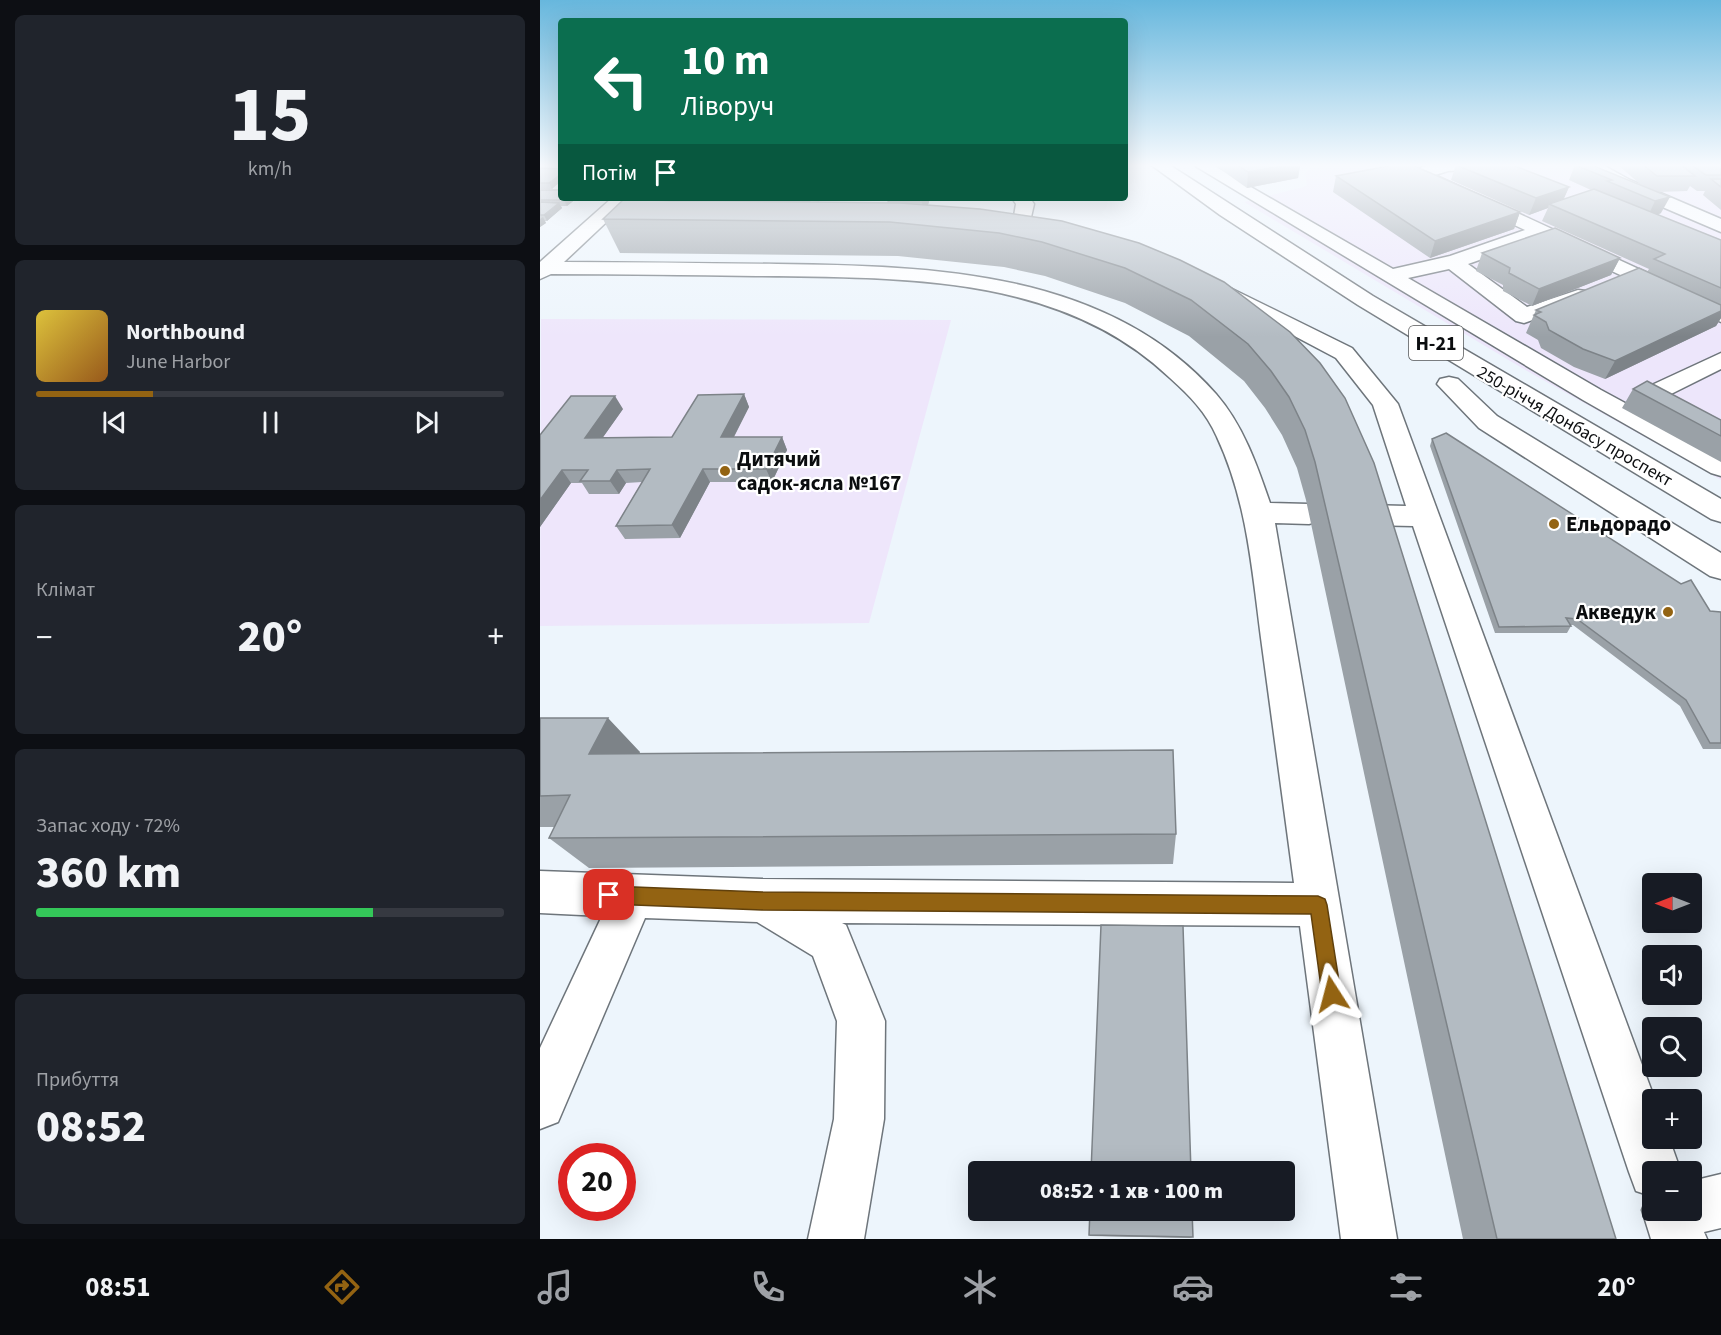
<!DOCTYPE html>
<html lang="uk">
<head>
<meta charset="utf-8">
<style>
  :root { --surface:#171b24; --page:#20242c; --text:#f1f3f6; --muted:#9ea1a6; --line:#363941; --accent:#936312 }
  body { margin:0; font-family:"Source Sans 3",sans-serif; background:var(--page); color:var(--text); height:100vh; display:flex; flex-direction:column; font-size:22px; white-space:nowrap }
  * { box-sizing:border-box; margin:0 }
  p { font-size:20px; color:var(--muted) }
  .icon { flex:none; width:33px; height:33px; fill:none; stroke:currentColor; stroke-width:2; stroke-linecap:round; stroke-linejoin:round }
  .map { position:relative; flex:1; overflow:hidden }
  .drawer { display:flex; flex-direction:column; gap:15px; padding:15px; background:#0d0f14; width:540px }
  .drawer>* { flex:none }
  .guide { position:absolute; left:18px; top:18px; width:570px; height:183px; border-radius:6px; box-shadow:0 6px 24px #0002; background:#0b6e4f; color:#fff; overflow:hidden }
  .needle { width:39px; rotate:270deg }
  .fabs { position:absolute; left:1102px; top:873px; display:grid; gap:12px }
  .fabs a { display:grid; place-items:center; width:60px; height:60px; border-radius:6px; background:var(--surface); box-shadow:0 6px 24px #0002; font-size:30px }
  .speed { position:absolute; left:18px; top:1143px; display:flex; gap:12px; font-size:30px; font-weight:700; text-align:center }
  .speed>* { display:grid; place-content:center; width:78px; height:78px; border-radius:50%; background:var(--surface); box-shadow:0 6px 24px #0002; line-height:1 }
  .speed .limit { border:9px solid #d22; background:#fff; color:#111 }
  .pin { position:absolute; display:grid; place-items:center; width:51px; height:51px; color:#fff; margin:-26px; border-radius:12px; box-shadow:0 3px 9px #0006 }
  .me { position:absolute; width:66px; margin:-33px; rotate:351deg; stroke-linejoin:round; filter:drop-shadow(0 0 4px #0008) }
  .turn { display:flex; align-items:center; gap:21px; height:126px; padding:0 24px; font-size:27px }
  .turn .icon { width:78px; height:78px; stroke-width:2.5 }
  .turn b { display:block; font-size:42px; line-height:51px }
  .then { display:flex; align-items:center; height:57px; padding:0 24px; background:#0003; gap:12px; font-size:22px }
  .big { font-size:45px; font-weight:800; line-height:1.1 }
  .drawer .card { flex:1; display:flex; flex-direction:column; justify-content:center; gap:9px; min-width:0; padding:0 21px; border-radius:9px; background:var(--page) }
  .drawer .dial { align-items:center; gap:0 }
  .dial b { font-size:78px; line-height:1 }
  .song { display:flex; align-items:center; gap:18px }
  .cover { width:72px; height:72px; border-radius:9px; background:linear-gradient(135deg,hsl(50 70% 55%),hsl(30 70% 35%)) }
  .played { height:6px; border-radius:3px; background:linear-gradient(90deg,var(--accent) 25%,var(--line) 25%) }
  .keys { display:flex; justify-content:space-around; direction:ltr }
  .heat { display:flex; justify-content:space-between; align-items:center; font-size:33px; direction:ltr }
  .charge { height:9px; border-radius:4px; background:linear-gradient(90deg,#34c759 72%,var(--line) 0) }
  .trip { position:absolute; left:428px; top:1161px; width:327px; height:60px; border-radius:6px; background:var(--surface); box-shadow:0 6px 24px #0002; font-weight:800; line-height:60px; text-align:center }
  .menu { display:flex; height:96px; justify-content:space-around; align-items:center; background:#090b0e; color:var(--muted) }
  .menu .icon { width:42px; height:42px }
  .menu .active { color:var(--accent) }
  .menu b { font-size:27px; color:var(--text) }
  main { display:flex; flex:1; min-height:0 }
  .map>svg:first-child { display:block }
  .commercial { fill:#ede6fb }
  .education { fill:#eee6fb }
  .lines { fill:none; stroke-linecap:round; stroke-linejoin:round }
  .minor-casing { stroke:#6e757b; stroke-width:3 }
  .major-casing { stroke:#6e757b; stroke-width:3 }
  .minor { fill:#fff; fill-rule:evenodd }
  .major { fill:#fff; fill-rule:evenodd }
  .wall { fill:#9aa1a7 }
  .shaded-wall { fill:#7d8388 }
  .building { fill:#b3bbc2; stroke:#7d8388; stroke-width:1.5 }
  .route { fill:#936312; stroke:#60400c; stroke-width:1.5 }
  .poi-dot { fill:#936312; stroke:#fff; stroke-width:2 }
  .labels { text-anchor:middle; stroke-width:4.5; stroke-linejoin:round; paint-order:stroke }
  .far-street-label { font-size:18px; fill:#0b0d0f; stroke:#fff }
  .shield { fill:#fff; stroke:#545657; stroke-width:1.5 }
  .shield-label { font-size:20px; font-weight:bold; fill:#0b0d0f }
  .poi-label { font-size:21px; font-weight:bold; fill:#0b0d0f; stroke:#fff; text-anchor:start }
</style>
</head>
<body>
<main>
<section class="drawer">
<div class="card dial"><b>15</b><p>km/h</p></div>
<div class="card">
<div class="song"><i class="cover"></i><div><b>Northbound</b><p>June Harbor</p></div></div>
<div class="played"></div>
<div class="keys"><svg class="icon" aria-label="previous" viewBox="0 0 24 24"><path d="M18 5L8 12l10 7zM5 5v14"/></svg><svg class="icon" aria-label="pause" viewBox="0 0 24 24"><path d="M8 5v14M16 5v14"/></svg><svg class="icon" aria-label="next" viewBox="0 0 24 24"><path d="M6 5l10 7-10 7zM19 5v14"/></svg></div>
</div>
<div class="card"><p>Клімат</p>
<div class="heat"><a>−</a><b class="big">20°</b><a>+</a></div>
</div>
<div class="card"><p>Запас ходу · 72%</p><b class="big">360 km</b><div class="charge"></div></div>
<div class="card"><p>Прибуття</p><b class="big">08:52</b></div>
</section>
<div class="map">
<svg width="1181" height="1239" viewBox="0 0 1181 1239">
  <rect width="100%" height="100%" fill="#edf5fc"/>
  <!-- commercial -->
  <path class="commercial" d="M783 164H1181V480L982 368 704 202 767 186 765 172Z"/>
  <!-- education -->
  <path class="education" d="M1 319 411 320 329 623 0 626Z"/>
  <g class="lines">
    <!-- minor casing -->
    <g class="minor-casing">
      <path id="minor" d="M652 164H671L853 269 910 256 985 230 874 178 872 174C884 158 934 164 954 164L952 168 946 169 908 171 895 175 1181 307V322L1001 238 928 264 987 307 1038 290 1046 291 1049 296 1046 301 984 323 976 321 909 269 868 278 1061 390 1181 455V476L1171 473 1043 400Z
        M1042 164H1061L1090 180 1181 219V232L1078 188Z
        M72 198H92L24 262C95 262 166 263 237 264 390 266 567 270 676 394 703 425 717 465 730 503L769 504 779 507 784 514 779 521 769 524 735 523 857 1239H801L760 926 302 923 306 925 345 1021 344 1119 324 1239H268L294 1119 297 1021 273 956 217 922 105 918 18 1122 0 1129V1048L62 916 0 913V871L222 879 754 883C743 801 732 719 721 638 712 569 707 501 677 437 666 412 650 396 630 378 520 273 359 278 217 276 148 275 80 274 11 274L0 279V262Z
        M472 198H490L494 204 489 226H475L473 222 476 204Z
        M680 283 812 348 858 404 1115 1100 1113 1138H1129L1141 1172H1113V1210H1152V1181L1181 1174V1228L1164 1232 1167 1239H1111L1102 1210 1108 1195 1096 1191 1089 1172 873 526 827 525 817 522 812 515 817 508 827 505 866 506 833 405 796 358 673 293 669 289 673 285Z
        M1181 353V369L1129 395 1181 424V443L1172 441 1101 400 1098 395 1101 390Z
        M909 377 918 379 957 416 1181 553V579L1170 576 939 428 897 384 900 379Z"/>
    </g>
    <!-- major casing -->
    <g class="major-casing">
      <path id="major" d="M610 164H628L833 296 1181 499V522L1171 519 818 305 680 215Z"/>
    </g>
    <!-- minor -->
    <use href="#minor" class="minor"/>
    <!-- major -->
    <use href="#major" class="major"/>
  </g>
  <!-- wall -->
  <path class="wall" d="M673 164H775L760 166 758 178 707 188Z
    M1077 164H1181V210L1163 195 1165 191H1157L1150 186 1147 191 1117 192 1121 213 1118 215 1181 240V318L1176 326 1065 379 1034 367 1001 348 998 340 986 333 996 310 1107 272 1109 269 1002 221 1008 208 989 215 911 180 916 165 1029 187 1023 200 1051 190 1029 180 1035 165 1101 185Z
    M0 168 21 169 12 189H0Z
    M796 176 980 212 974 229 890 258 793 192Z
    M0 190 21 198H37L27 206H21L22 208 7 221H5L6 223 0 227Z
    M106 198H143L140 201 242 202 241 198H283L279 202 271 201 269 202 348 203 350 198H388L389 202 388 205 440 209 750 332 1076 1239H923L766 500 757 468 742 435 725 408 704 381 649 336 585 303 505 276 464 267 358 256 80 253 63 219 103 200Z
    M942 253 1080 258 1071 275 992 306 963 291V285L936 271Z
    M1093 389 1181 420V462L1082 408Z
    M204 394 209 407 194 437H242L247 450 232 482H170L140 538 85 539 76 526 102 482 86 483 79 494H49L42 483H31L0 527V435L83 409 63 437H132Z
    M892 439 1170 611 1181 612V749H1163L1140 706 1033 625H1030L1031 626 1027 633H955L890 446Z
    M0 718 100 752 99 753 636 834 633 864 49 868 9 838 15 827H0Z
    M549 1235 653 1237 650 1238 550 1236Z"/>
  <!-- shaded-wall -->
  <path class="shaded-wall" d="M753 164H775L760 166 758 178 707 188 708 172Z
    M833 164H847L833 166Z
    M21 174V181L12 189 9 183Z
    M1029 187 1022 203 1009 204 1008 208 989 215 996 198Z
    M1130 197 1121 213 1107 218 1115 201Z
    M26 198H37L27 206 24 200Z
    M135 198H143L133 208 130 202Z
    M261 198H270L271 201 264 206Z
    M384 198H388L389 202 384 214 382 202Z
    M19 203 22 208 7 221 4 215Z
    M980 212 974 229 890 258 895 241Z
    M3 217 6 223 0 227V219Z
    M1080 258 1071 275 992 306 999 289Z
    M1181 311V318L1176 326 1065 379 1075 361Z
    M204 394 209 407 187 450 181 437Z
    M75 396 83 409 54 450 45 438Z
    M242 437 247 450 232 482 226 469Z
    M163 469 170 482 140 538 132 525Z
    M22 470 31 483 0 527V500Z
    M77 470 86 483 79 494 70 481Z
    M68 718 100 752 84 786 49 754Z"/>
  <!-- building -->
  <path class="building" d="M696 164H752L708 172Z
    M859 164H870L980 212 895 241 796 176Z
    M919 164H970L1029 187 996 198 916 165Z
    M1039 164H1049L1130 197 1115 201 1067 181 1072 180 1035 165Z
    M1102 164H1140L1155 176H1117Z
    M1150 164H1181V175H1166Z
    M0 168 21 169V174L9 183H0Z
    M1171 179H1181V187Z
    M1054 189 1181 240V288L1114 259 1125 254 1009 204Z
    M0 190H21V198H26L24 200H0Z
    M106 198H135L132 201 103 200Z
    M350 198H384L382 202H348Z
    M83 200 360 203 440 209 522 221 599 243 640 260 684 282 750 332 780 363 805 398 834 463 1076 1239H957L775 462 765 430 749 397 731 371 708 344 651 300 585 268 502 242 459 233 350 222 63 219Z
    M0 202 19 203 4 215H0Z
    M1015 228 1080 258 999 289 969 273 970 268 942 253Z
    M1099 268 1181 305V311L1075 361 1043 349 1009 330 1006 322 994 315 1001 312 996 310Z
    M1107 381 1181 420V436L1093 389Z
    M204 394 181 437H242L226 469H163L132 525 76 526 110 469 77 470 70 481H40L48 470H22L0 500V435L31 396H75L45 438 132 437 158 395Z
    M906 433 1141 584 1151 580 1170 611 1181 612V743H1170L1146 700 1037 619 1026 618 1031 626 959 627 892 439Z
    M0 718H68L49 754 633 750 636 834 9 838 30 795 0 796Z
    M561 925 643 926 651 1172H551Z
    M550 1210H652L653 1237 549 1235Z"/>
  <!-- sky -->
  <linearGradient id="sky" x2="0" y2="1"><stop stop-color="#67b7dd"/><stop offset="0.49" stop-color="#f7fafe"/><stop offset="1" stop-color="#f7fafe" stop-opacity="0"/></linearGradient>
  <rect width="1181" height="337" fill="url(#sky)"/>
  <!-- route -->
  <path class="route" d="M69 886 222 892 778 896 785 899 787 905 801 994 799 1001 792 1004 785 1001 782 994 771 914 222 910 69 904 63 901 61 895 63 889Z"/>
  <!-- markers -->
  <g class="poi-dot">
    <circle cx="185" cy="471" r="6"/>
    <circle cx="1014" cy="524" r="6"/>
    <circle cx="1128" cy="612" r="6"/>
  </g>
  <g class="labels">
    <!-- far-street labels -->
    <g class="far-street-label">
      <text transform="translate(1035 426) rotate(30)" y="6">250-річчя Донбасу проспект</text>
    </g>
    <!-- shield labels -->
    <rect class="shield" x="869" y="326" width="54" height="34" rx="4.5"/>
    <g class="shield-label">
      <text x="896" y="350">Н-21</text>
    </g>
    <!-- poi labels -->
    <g class="poi-label">
      <text x="197" y="466">Дитячий<tspan x="197" dy="24">садок-ясла №167</tspan></text>
      <text x="1026" y="531">Ельдорадо</text>
      <text x="1116" y="619" text-anchor="end">Акведук</text>
    </g>
  </g>
</svg>
<div class="fabs">
<a><svg class="needle" viewBox="-14 -14 28 28"><path d="M0-13l5 13h-10z" fill="#e53935"/><path d="M0 13l5-13h-10z" fill="#9ea1a6"/></svg></a>
<a><svg class="icon" aria-label="sound" viewBox="0 0 24 24"><path d="M4 9h4l5-4v14l-5-4H4zM17 9q2 3 0 6"/></svg></a>
<a><svg class="icon" aria-label="search" viewBox="0 0 24 24"><circle cx="10" cy="10" r="6"/><path d="M15 15l6 6"/></svg></a>
<a>+</a>
<a>−</a>
</div>
<div class="speed"><div class="limit">20</div></div>
<div class="pin" style="left:69px;top:895px;background:#d93025"><svg class="icon" aria-label="arrive" viewBox="0 0 24 24"><path d="M6 21V4h12l-3 4 3 4H6"/></svg></div>
<svg class="me" style="left:792px;top:994px" viewBox="-20 -20 40 40"><path d="M0-17L14 15 0 8-14 15z" fill="#936312" stroke="#fff" stroke-width="4"/></svg>
<div class="trip">08:52 · 1 хв · 100 m</div>
<div class="guide">
<div class="turn"><svg class="icon" aria-label="left" viewBox="0 0 24 24"><path d="M17 20v-9H6M10 6l-5 5 5 5"/></svg><div><b>10 m</b>Ліворуч</div></div>
<div class="then">Потім<svg class="icon" aria-label="arrive" viewBox="0 0 24 24"><path d="M6 21V4h12l-3 4 3 4H6"/></svg></div>
</div>
</div>
</main>
<nav class="menu">
<b>08:51</b>
<svg class="icon active" aria-label="directions" viewBox="0 0 24 24"><path d="M12 3l9 9-9 9-9-9zM9 14v-3h6M13 9l2 2-2 2"/></svg>
<svg class="icon" aria-label="music" viewBox="0 0 24 24"><path d="M9 18V5l10-2v13"/><circle cx="6" cy="18" r="3"/><circle cx="16" cy="16" r="3"/></svg>
<svg class="icon" aria-label="phone" viewBox="0 0 24 24"><path d="M5 4h4l2 5-3 2q2 4 5 5l2-3 5 2v4C11 20 4 13 5 4z"/></svg>
<svg class="icon" aria-label="climate" viewBox="0 0 24 24"><path d="M12 3v18M4 7l16 10M4 17L20 7"/></svg>
<svg class="icon" aria-label="car" viewBox="0 0 24 24"><path d="M5 17H2v-5l4-1 3-4h7l3 4 3 1v5h-3M9 17h6M6 11h13"/><circle cx="7" cy="17" r="2"/><circle cx="17" cy="17" r="2"/></svg>
<svg class="icon" aria-label="filters" viewBox="0 0 24 24"><path d="M4 7h16M4 17h16"/><circle cx="9" cy="7" r="2"/><circle cx="15" cy="17" r="2"/></svg>
<b>20°</b>
</nav>
</body>
</html>
